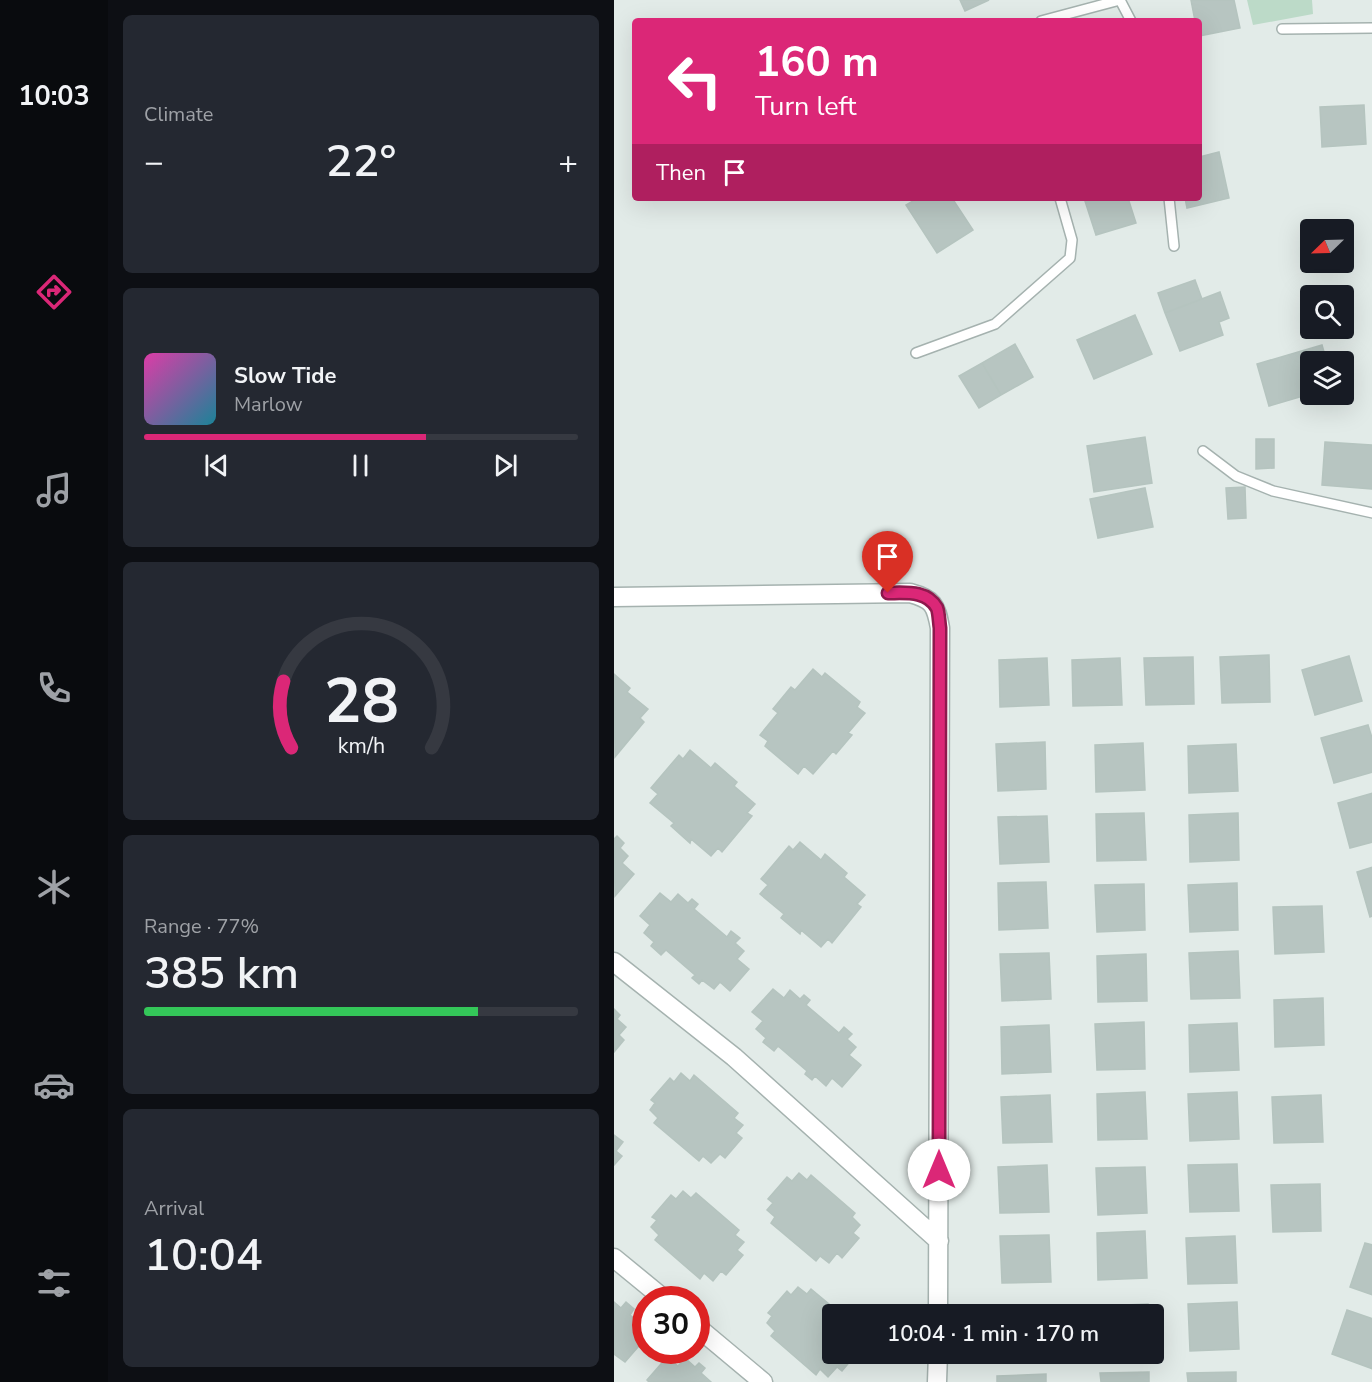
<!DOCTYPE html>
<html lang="en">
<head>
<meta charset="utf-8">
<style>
  :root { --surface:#171b24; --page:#242831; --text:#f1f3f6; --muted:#9ea1a6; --line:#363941; --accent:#db2777 }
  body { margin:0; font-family:"Nunito Sans",sans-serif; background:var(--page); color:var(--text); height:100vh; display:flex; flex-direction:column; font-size:22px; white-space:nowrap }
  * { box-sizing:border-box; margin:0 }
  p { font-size:20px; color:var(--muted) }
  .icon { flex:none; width:33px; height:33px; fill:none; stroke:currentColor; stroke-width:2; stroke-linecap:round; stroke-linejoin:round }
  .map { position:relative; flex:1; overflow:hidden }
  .details { display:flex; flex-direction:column; gap:15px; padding:15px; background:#0d0f14; width:506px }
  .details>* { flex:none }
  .hud { position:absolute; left:18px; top:18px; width:570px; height:183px; border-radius:6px; box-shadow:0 6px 24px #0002; background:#db2777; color:#fff; overflow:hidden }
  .needle { width:39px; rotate:247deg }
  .buttons { position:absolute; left:686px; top:219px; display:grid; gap:12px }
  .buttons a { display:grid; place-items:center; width:54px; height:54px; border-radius:6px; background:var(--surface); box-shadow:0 6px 24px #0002; font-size:30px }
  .speed { position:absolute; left:18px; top:1286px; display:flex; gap:12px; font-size:30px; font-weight:700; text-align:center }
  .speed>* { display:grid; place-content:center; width:78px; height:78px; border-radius:50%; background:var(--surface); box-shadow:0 6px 24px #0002; line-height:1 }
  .speed .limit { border:9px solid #d22; background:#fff; color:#111 }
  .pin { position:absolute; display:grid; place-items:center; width:51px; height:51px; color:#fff; margin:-62px -26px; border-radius:50% 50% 50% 0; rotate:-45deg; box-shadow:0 0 6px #0007 }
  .pin .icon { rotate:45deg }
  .me { position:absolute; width:66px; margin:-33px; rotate:0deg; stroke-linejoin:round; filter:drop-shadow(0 0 4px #0008) }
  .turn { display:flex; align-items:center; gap:21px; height:126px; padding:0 24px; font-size:27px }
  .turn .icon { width:78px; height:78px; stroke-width:2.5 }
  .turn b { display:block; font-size:42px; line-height:51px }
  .then { display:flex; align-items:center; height:57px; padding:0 24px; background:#0003; gap:12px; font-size:22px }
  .big { font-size:45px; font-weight:600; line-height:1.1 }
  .details .tile { flex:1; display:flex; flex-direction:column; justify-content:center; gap:9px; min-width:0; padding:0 21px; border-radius:9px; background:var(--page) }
  .details .dial { align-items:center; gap:0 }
  .dial svg { height:156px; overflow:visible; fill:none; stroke:var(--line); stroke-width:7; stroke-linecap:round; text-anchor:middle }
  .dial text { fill:var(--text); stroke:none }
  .song { display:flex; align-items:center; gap:18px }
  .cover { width:72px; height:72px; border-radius:9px; background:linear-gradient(135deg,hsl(320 70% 55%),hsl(190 70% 35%)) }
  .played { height:6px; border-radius:3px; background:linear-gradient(90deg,var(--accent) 65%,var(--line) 65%) }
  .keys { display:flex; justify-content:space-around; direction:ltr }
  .heat { display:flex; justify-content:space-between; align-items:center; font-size:33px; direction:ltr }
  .charge { height:9px; border-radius:4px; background:linear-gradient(90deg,#34c759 77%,var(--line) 0) }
  .trip { position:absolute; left:208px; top:1304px; width:342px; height:60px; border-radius:6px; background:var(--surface); box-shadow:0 6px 24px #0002; font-weight:600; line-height:60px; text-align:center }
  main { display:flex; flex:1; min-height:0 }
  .menu { display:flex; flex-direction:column; width:108px; justify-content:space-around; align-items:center; background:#090b0e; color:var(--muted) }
  .menu .icon { width:42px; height:42px }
  .menu .selected { color:var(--accent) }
  .menu b { font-size:27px; color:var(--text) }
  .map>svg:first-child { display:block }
  .green { fill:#bcdac8 }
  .building { fill:#b7c5c1; stroke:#b5c4bf; stroke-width:1.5 }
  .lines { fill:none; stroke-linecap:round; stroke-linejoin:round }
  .service-casing { stroke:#a5b2af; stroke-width:12 }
  .minor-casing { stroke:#a5b2af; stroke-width:21 }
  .service { stroke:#fff; stroke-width:9 }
  .minor { stroke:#fff; stroke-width:18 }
  .route-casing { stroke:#8e194d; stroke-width:15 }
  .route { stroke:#db2777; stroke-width:10 }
</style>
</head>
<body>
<main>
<nav class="menu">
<b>10:03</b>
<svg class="icon selected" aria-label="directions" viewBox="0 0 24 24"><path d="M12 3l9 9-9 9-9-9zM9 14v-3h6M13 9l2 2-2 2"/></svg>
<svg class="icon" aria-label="music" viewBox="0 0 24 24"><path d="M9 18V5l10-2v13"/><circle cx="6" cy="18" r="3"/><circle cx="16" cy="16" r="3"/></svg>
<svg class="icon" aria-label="phone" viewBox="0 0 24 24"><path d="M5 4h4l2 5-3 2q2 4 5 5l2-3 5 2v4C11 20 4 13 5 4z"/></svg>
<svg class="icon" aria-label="climate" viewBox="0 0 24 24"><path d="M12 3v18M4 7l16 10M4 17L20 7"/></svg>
<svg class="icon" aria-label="car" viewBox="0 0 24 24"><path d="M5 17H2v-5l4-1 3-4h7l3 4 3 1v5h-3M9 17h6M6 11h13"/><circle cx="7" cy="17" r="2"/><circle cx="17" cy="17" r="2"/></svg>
<svg class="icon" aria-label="filters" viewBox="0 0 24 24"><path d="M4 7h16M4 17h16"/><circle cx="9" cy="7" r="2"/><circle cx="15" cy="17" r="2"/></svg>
</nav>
<section class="details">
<div class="tile"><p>Climate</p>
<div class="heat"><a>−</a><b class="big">22°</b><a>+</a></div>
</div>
<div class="tile">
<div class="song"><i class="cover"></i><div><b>Slow Tide</b><p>Marlow</p></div></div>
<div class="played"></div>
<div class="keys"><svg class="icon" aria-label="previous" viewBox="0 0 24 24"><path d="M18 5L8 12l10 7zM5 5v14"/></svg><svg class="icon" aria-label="pause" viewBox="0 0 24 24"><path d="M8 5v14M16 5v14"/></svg><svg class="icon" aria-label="next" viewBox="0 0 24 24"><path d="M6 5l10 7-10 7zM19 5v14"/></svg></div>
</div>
<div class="tile dial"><svg viewBox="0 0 100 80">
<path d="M14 69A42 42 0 1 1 86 69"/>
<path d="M14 69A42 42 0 0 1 10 35" stroke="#db2777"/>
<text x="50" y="56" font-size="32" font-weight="700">28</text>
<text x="50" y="72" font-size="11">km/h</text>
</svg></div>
<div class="tile"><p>Range · 77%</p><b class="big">385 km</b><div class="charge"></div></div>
<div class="tile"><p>Arrival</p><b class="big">10:04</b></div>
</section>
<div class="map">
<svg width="759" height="1382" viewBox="0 0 759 1382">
  <rect width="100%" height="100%" fill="#e2ebe8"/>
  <!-- green -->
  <path class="green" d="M633 0H698L699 14 639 25Z"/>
  <!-- building -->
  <path class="building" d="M346 0H375L351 11Z
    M577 0H620L626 28 585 36V21H581Z
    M750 105 752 144 708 147 706 107Z
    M605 152 615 198 573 208 571 198H585V157Z
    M304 198H338L359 230 323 253 292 205Z
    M470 198H514L522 223 482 235Z
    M581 280 588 299 551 313 544 293Z
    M606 292 615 318 605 322 609 335 566 351 551 313Z
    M521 315 538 354 480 379 463 340Z
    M401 344 419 377 387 395 368 363Z
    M708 345 713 362H696V394L655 406 643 364Z
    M368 363 387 395 365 408 345 376Z
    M531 437 538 483 480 492 473 446Z
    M642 439H660V468L642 469Z
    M711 442 759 445V489L708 485Z
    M631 487 632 518 614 519 612 488Z
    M531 488 539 527 484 538 476 499Z
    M655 655 656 702 608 703 606 657Z
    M735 656 748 701 701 715 688 670Z
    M579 657 580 704 532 705 530 658Z
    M433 658 435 705 386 707 385 660Z
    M506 658 508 705 459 706 458 660Z
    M199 669 208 677 211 673 246 702 243 707 251 713 234 733 238 735 222 754 219 751 199 774 190 766 184 774 151 746 154 741 146 735 164 713 159 709 177 687 181 690Z
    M0 674 16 688 13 692 34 709 26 718 30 722 1 757Z
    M754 725 759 741V772L720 783 707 738Z
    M431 742 432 789 384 791 382 744Z
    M529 743 531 790 482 792 481 745Z
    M622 744 624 791 575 793 574 746Z
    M76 750 97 768 101 763 123 782 120 786 141 804 133 813 138 816 108 852 104 848 97 856 77 839 76 843 57 826 60 823 36 803 44 794 37 788 65 755 69 759Z
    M759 793V842L736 848 724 803Z
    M530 813 532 860 483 861 482 814Z
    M624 813 625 860 576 862 575 815Z
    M433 816 435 862 386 864 384 817Z
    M3 836 10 843 6 848 14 856 8 863 20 874 1 896 0 839Z
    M186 842 207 860 211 854 233 873 230 877 251 895 243 904 247 907 218 943 214 939 207 947 187 930 186 934 167 918 170 914 146 894 154 885 147 879 175 846 179 850Z
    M759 867V916L756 917 743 872Z
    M432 882 434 928 385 930 384 883Z
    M623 883 624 930 576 932 574 885Z
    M530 884 531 930 483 932 481 885Z
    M46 893 57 902 64 894 74 903 78 899 84 904 80 909 113 937 117 931 126 938 121 943 130 951 123 959 135 969 116 991 106 982 100 989 88 980 85 984 78 978 81 975 52 950 47 955 37 946 40 942 30 933 36 925 26 916Z
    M708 906 710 952 661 954 659 907Z
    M624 951 626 998 577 999 575 953Z
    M435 953 437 999 388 1001 386 954Z
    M532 954 533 1001 484 1002 483 956Z
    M159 989 170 998 176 990 186 999 190 995 196 1000 192 1005 225 1033 230 1027 238 1034 233 1039 242 1047 235 1055 247 1065 228 1087 218 1078 212 1086 201 1076 198 1080 191 1074 193 1071 164 1046 160 1051 149 1042 152 1038 142 1029 149 1021 138 1012Z
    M709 998 710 1045 661 1047 660 1000Z
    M0 1009 6 1015 3 1019 12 1027 5 1035 10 1040 0 1052Z
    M530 1022 531 1069 483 1070 481 1024Z
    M623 1023 625 1070 576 1072 575 1025Z
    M435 1025 437 1072 388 1074 387 1027Z
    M67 1073 76 1081 80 1075 124 1113 120 1118 129 1125 122 1133 128 1138 111 1158 106 1154 97 1163 89 1156 85 1161 40 1123 44 1118 36 1110 41 1103 37 1100 56 1078 60 1082Z
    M531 1092 533 1139 484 1140 483 1094Z
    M623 1092 625 1139 576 1141 574 1094Z
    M436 1095 438 1142 389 1143 387 1097Z
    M707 1095 709 1142 660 1143 658 1097Z
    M0 1135 9 1142 2 1151 8 1156 0 1165Z
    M623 1164 625 1211 576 1212 574 1165Z
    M433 1165 435 1212 386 1213 384 1167Z
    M531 1167 533 1213 484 1215 482 1168Z
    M185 1173 193 1180 197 1175 241 1213 238 1217 246 1225 239 1233 245 1238 228 1258 223 1253 215 1263 206 1256 202 1261 157 1223 161 1217 153 1210 159 1203 154 1199 173 1177 178 1181Z
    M706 1184 707 1231 659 1232 657 1185Z
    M69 1191 77 1198 82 1193 125 1230 121 1235 130 1242 123 1250 129 1255 112 1275 107 1271 99 1281 90 1273 86 1279 41 1240 45 1235 37 1227 43 1220 38 1217 57 1195 62 1199Z
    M531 1231 533 1278 484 1280 483 1233Z
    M435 1235 437 1282 388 1283 386 1236Z
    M621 1236 623 1283 574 1284 572 1238Z
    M751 1243 759 1245V1295L736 1287Z
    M184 1287 193 1294 197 1289 227 1314H219V1353H243L228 1371 223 1367 214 1377 206 1369 202 1375 157 1336 161 1331 153 1323 158 1316 154 1313 173 1291 177 1295Z
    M0 1302 7 1308 12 1302 20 1309 16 1315 25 1322 18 1330 30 1340 11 1362 0 1354Z
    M623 1302 625 1349 576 1351 574 1304Z
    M534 1304V1314H486L485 1306Z
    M434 1305V1314H385V1307Z
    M733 1310 759 1319V1369L718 1354Z
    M53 1357 64 1366 71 1358 81 1367 85 1363 91 1368 87 1373 97 1382H35L33 1380Z
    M535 1372V1382H487L486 1373Z
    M622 1372V1382H574L573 1373Z
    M432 1374V1382H383V1376Z"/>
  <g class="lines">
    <!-- service casing -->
    <g class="service-casing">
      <path id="service" d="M506 0 517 21
        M427 21 506 0
        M668 29 759 28
        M555 198 560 246
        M302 353 381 324 456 258 458 240 446 198
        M589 451 622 476 659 491 759 513"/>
    </g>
    <!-- minor casing -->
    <g class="minor-casing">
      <path id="minor" d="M0 597 296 593C319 599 322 605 326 628L324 1314
        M0 962 120 1057 325 1241
        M0 1258 50 1299
        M82 1326 149 1382
        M323 1382 324 1353"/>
    </g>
    <!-- service -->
    <use href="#service" class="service"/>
    <!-- minor -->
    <use href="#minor" class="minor"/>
  </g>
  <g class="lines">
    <!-- route casing -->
    <g class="route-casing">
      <path id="route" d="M274 593C291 593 313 590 323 608 325 613 325 622 326 628L325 1170"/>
    </g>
    <!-- route -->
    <use href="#route" class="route"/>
  </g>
</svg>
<div class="buttons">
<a><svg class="needle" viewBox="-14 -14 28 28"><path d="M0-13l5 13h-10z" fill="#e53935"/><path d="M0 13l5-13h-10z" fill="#9ea1a6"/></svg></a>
<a><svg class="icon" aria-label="search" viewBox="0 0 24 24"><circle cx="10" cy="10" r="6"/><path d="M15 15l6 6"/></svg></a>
<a><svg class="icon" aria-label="layers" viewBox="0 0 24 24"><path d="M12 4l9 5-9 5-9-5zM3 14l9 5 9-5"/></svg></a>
</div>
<div class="speed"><div class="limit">30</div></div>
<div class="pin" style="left:274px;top:593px;background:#d93025"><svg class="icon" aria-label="arrive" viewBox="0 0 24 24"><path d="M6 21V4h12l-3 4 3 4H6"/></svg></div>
<svg class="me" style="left:325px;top:1170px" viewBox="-20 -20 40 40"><circle r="19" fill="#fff"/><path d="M0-13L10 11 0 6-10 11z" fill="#db2777"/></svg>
<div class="trip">10:04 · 1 min · 170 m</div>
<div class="hud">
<div class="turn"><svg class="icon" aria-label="left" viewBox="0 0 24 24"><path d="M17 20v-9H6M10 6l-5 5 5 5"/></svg><div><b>160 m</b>Turn left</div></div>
<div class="then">Then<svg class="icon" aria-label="arrive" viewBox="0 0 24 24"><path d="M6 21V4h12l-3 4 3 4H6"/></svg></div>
</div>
</div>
</main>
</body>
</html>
